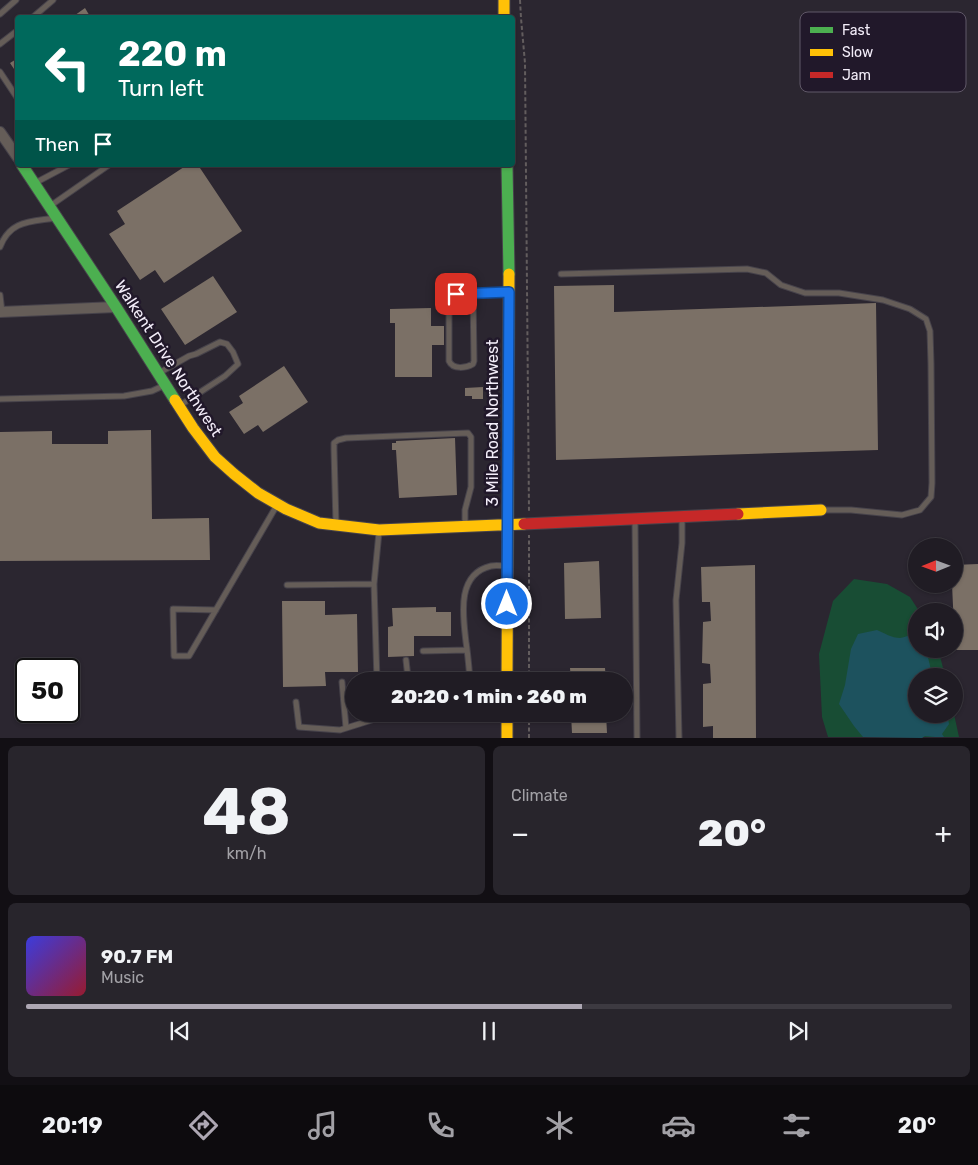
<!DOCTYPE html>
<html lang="en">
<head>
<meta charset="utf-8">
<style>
  :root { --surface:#201c24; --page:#28252c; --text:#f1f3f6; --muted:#a2a1a6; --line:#3d3a41; --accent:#ada7b3 }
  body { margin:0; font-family:Rubik,sans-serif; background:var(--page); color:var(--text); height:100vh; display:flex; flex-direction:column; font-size:19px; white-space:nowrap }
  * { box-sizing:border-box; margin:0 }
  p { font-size:16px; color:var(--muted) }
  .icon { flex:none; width:28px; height:28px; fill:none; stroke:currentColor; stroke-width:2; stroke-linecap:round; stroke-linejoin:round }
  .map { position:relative; height:738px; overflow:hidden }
  .sheet { display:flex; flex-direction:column; gap:8px; padding:8px; background:#120f14; flex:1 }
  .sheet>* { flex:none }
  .top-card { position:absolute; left:15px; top:15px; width:500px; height:152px; border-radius:5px; box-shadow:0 1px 4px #0004,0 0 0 1px var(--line); background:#00695c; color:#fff; overflow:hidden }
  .needle { width:32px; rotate:269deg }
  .tools { position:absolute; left:908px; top:538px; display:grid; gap:10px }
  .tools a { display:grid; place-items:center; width:55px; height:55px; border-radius:50%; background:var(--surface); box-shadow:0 1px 4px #0004,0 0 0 1px var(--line); font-size:25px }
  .speed { position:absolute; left:15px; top:658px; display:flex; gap:10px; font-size:25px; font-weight:700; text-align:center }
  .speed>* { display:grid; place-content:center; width:65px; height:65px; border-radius:50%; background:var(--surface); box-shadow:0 1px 4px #0004,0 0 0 1px var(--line); line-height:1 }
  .speed .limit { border:2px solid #111; border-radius:8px; background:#fff; color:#111 }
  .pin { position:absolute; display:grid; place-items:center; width:42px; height:42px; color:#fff; margin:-21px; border-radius:10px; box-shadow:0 2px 8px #0006 }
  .me { position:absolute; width:55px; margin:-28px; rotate:0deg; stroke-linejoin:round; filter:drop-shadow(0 0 4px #0008) }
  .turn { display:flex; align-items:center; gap:18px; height:105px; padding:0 20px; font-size:22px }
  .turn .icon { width:65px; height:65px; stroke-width:2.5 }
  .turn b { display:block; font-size:35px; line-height:42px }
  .then { display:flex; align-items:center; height:48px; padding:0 20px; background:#0003; gap:10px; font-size:19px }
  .big { font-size:38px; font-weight:800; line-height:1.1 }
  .sheet .widget { flex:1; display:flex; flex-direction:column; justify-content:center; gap:8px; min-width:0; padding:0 18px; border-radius:8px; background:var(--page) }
  .sheet .dial { align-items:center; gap:0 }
  .dial b { font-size:65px; line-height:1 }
  .song { display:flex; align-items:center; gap:15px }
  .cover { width:60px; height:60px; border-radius:8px; background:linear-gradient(135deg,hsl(240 70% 55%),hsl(350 70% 35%)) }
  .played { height:5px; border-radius:2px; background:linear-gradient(90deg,var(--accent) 60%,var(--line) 60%) }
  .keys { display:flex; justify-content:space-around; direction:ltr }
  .heat { display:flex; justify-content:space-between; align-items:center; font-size:28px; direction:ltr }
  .sheet .tiles { flex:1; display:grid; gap:8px; grid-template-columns:1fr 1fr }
  .widget:last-child { grid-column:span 2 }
  .trip { position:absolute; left:345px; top:672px; width:288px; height:50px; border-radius:25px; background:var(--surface); box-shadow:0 1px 4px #0004,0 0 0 1px var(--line); font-weight:800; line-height:50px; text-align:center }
  .menu { display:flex; height:80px; justify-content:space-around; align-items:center; background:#0d0b0e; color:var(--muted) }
  .menu .icon { width:35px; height:35px }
  .menu .current { color:var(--accent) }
  .menu b { font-size:22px; color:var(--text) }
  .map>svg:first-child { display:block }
  .green { fill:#184d34 }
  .water { fill:#1d525e }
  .building { fill:#7b7066 }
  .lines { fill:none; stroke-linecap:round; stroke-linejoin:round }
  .lane-casing { stroke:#47434b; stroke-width:7 }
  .street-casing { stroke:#47434b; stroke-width:12 }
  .fast-casing { stroke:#47434b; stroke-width:13 }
  .slow-casing { stroke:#47434b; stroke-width:13 }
  .jam-casing { stroke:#47434b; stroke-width:13 }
  .path { stroke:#635d5e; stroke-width:2; stroke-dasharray:4 2.5; stroke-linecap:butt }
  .lane { stroke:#655d58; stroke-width:5 }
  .street { stroke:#655d58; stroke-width:10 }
  .fast { stroke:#4caf50; stroke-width:11 }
  .slow { stroke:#ffc107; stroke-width:11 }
  .jam { stroke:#c62828; stroke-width:11 }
  .route-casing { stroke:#114b97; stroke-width:12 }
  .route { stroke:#1a73e8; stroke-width:9 }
  .labels { text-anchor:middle; stroke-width:5; stroke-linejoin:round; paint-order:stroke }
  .street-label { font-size:16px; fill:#f3edf9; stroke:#21182a }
  .key { fill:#21182a; stroke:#605868; stroke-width:1 }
  .key-label { font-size:14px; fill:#f3edf9 }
</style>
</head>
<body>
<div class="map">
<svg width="978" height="738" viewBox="0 0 978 738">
  <rect width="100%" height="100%" fill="#2b2630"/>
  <!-- green -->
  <path class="green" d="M854 579 887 584 910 597 919 611H916V649H937L941 660 945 676H916V714H954L959 737H828L822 717 819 654 833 601Z"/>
  <!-- water -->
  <path class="water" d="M877 630C884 633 892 638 900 638 907 637 910 634 916 636V649H926L931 670 934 676H916V714H947L949 724 942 734 944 737H935L925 736 922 738 863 737 854 726 839 704 845 685 851 649 858 634Z"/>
  <!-- building -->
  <path class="building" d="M85 8 91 18H71Z
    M18 58V75L10 63Z
    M187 165H198L242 231 164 283 155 270 140 280 109 234 125 224 117 211Z
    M213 276 237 312 185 345 161 309Z
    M614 285V312L876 303 878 450 556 460 554 286Z
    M431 308V326H444V345H432V377H395V323H390V309Z
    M284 366 308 402 263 432 258 425 244 434 229 412 243 403 239 396Z
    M483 387V399H472V396H465V388Z
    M151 430 152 519 209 518 210 560 0 561V432L52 431V444H108V431Z
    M455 438 457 495 399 498 396 450H392V443H396V441Z
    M599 561 601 618 565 619 564 563Z
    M978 564V650H955L952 584H954V565Z
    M755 565 756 738H713V726L703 727V684L711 683 710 664 702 663 703 622 711 621 710 602H702L701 567Z
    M282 601H325V615L357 614 358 672H325L326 686 283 687Z
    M436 607V612H451V636H414V656L388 657V627L393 626 392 608Z
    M570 668H605L606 681H571Z
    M571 714H606L607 733H572Z"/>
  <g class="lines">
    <!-- lane casing -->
    <g class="lane-casing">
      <path id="lane" d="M0 14 16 0
        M32 18 53 0
        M0 44 18 30
        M0 72 18 99
        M35 183 69 165
        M50 206 109 165
        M0 247C10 220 31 222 55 218
        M561 274 747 269 766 273 781 285 805 293H839L883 300 910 309 926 319 930 331 931 364 932 483 931 497 920 510 902 515 851 510H822
        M473 293 474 361 473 364C466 368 453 370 449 361V300L452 296 456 294 509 292
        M0 295 2 312
        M159 373 189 356 196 354 220 342 227 344 233 352 238 364 225 376 179 406
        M0 399 124 396 152 391 165 385
        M635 521 637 738
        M336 524 334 450V443L338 440 346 438 468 433 471 437V487L465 510V526
        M287 585 374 584
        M216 610 173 609 174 656H189L277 505
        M423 651 467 650
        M406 660 408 678 411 681
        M377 681 374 584 379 532
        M471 681 470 680C469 668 468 655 466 642 463 616 456 574 491 566 496 565 502 566 507 566
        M342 682 346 728
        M296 702 299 727 340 730 378 718 383 714
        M679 738 676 600 682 543V518"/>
    </g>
    <!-- street casing -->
    <g class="street-casing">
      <path id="street" d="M0 132 18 158
        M0 312 116 307"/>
    </g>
    <!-- fast casing -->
    <g class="fast-casing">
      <path id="fast" d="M22 165 116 307 175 400
        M507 165 509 274"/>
    </g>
    <!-- slow casing -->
    <g class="slow-casing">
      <path id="slow" d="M504 0V18
        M175 400 193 428 215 457 234 474 258 493 286 509 319 523 379 530 524 524
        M738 514 821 510
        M507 681 509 274
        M507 714V738"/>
    </g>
    <!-- jam casing -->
    <g class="jam-casing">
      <path id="jam" d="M524 524 738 514"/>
    </g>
    <!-- path -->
    <path class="path" d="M520 0 521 18 525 63 529 512
      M529 681V535
      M529 738V714"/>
    <!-- lane -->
    <use href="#lane" class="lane"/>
    <!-- street -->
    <use href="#street" class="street"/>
    <!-- fast -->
    <use href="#fast" class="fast"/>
    <!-- slow -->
    <use href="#slow" class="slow"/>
    <!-- jam -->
    <use href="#jam" class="jam"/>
  </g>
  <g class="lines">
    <!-- route casing -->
    <g class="route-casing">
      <path id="route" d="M456 294 509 292 507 604"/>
    </g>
    <!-- route -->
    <use href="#route" class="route"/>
  </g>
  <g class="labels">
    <!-- street labels -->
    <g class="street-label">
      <text transform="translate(169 358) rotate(57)" y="6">Walkent Drive Northwest</text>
      <text transform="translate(492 423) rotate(-90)" y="6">3 Mile Road Northwest</text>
    </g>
  </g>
  <!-- legend -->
  <rect x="800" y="12" width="166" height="80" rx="8" class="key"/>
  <rect x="810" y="27" width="23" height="6" fill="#4caf50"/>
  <rect x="810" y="49" width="23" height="7" fill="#ffc107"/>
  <rect x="810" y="72" width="23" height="6" fill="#c62828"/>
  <g class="key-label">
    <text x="842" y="35">Fast</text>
    <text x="842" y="57">Slow</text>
    <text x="842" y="80">Jam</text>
  </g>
</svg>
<div class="tools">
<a><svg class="needle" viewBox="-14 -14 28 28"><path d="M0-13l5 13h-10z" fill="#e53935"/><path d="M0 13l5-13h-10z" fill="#a2a1a6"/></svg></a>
<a><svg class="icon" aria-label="sound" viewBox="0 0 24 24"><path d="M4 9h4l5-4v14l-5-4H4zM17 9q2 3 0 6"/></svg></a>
<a><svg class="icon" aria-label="layers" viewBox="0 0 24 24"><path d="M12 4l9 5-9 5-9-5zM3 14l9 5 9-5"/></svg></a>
</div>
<div class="speed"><div class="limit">50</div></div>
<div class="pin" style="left:456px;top:294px;background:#d93025"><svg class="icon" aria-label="arrive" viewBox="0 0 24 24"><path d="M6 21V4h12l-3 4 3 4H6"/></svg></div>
<svg class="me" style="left:507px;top:604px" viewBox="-20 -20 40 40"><circle r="17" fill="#1a73e8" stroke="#fff" stroke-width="3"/><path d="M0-11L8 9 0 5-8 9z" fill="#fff"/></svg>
<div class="trip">20:20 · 1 min · 260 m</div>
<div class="top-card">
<div class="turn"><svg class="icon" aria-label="left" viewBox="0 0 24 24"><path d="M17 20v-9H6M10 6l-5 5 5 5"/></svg><div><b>220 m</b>Turn left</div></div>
<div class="then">Then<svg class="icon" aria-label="arrive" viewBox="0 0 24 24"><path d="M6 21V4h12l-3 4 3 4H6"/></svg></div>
</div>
</div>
<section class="sheet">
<div class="tiles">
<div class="widget dial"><b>48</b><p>km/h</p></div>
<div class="widget"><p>Climate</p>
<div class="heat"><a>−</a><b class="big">20°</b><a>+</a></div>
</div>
<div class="widget">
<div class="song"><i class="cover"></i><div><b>90.7 FM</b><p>Music</p></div></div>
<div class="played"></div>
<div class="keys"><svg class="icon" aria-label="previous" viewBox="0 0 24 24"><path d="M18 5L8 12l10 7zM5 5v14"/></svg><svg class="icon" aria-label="pause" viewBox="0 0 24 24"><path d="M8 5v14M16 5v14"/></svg><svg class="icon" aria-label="next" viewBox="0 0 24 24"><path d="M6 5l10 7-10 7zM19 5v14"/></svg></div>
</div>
</div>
</section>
<nav class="menu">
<b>20:19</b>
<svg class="icon current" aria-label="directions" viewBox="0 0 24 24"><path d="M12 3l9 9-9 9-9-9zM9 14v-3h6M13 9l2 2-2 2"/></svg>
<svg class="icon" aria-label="music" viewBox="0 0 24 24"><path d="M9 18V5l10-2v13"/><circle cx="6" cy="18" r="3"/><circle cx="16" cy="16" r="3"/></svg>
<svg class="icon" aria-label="phone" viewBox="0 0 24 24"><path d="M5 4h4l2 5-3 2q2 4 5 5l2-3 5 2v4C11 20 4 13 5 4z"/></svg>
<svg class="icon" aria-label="climate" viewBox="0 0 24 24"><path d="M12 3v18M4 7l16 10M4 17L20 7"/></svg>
<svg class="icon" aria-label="car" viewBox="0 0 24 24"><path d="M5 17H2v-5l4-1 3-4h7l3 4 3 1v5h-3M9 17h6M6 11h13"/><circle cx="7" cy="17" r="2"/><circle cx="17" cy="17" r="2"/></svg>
<svg class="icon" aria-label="filters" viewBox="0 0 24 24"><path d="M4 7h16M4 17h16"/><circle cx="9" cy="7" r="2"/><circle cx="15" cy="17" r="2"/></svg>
<b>20°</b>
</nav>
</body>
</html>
